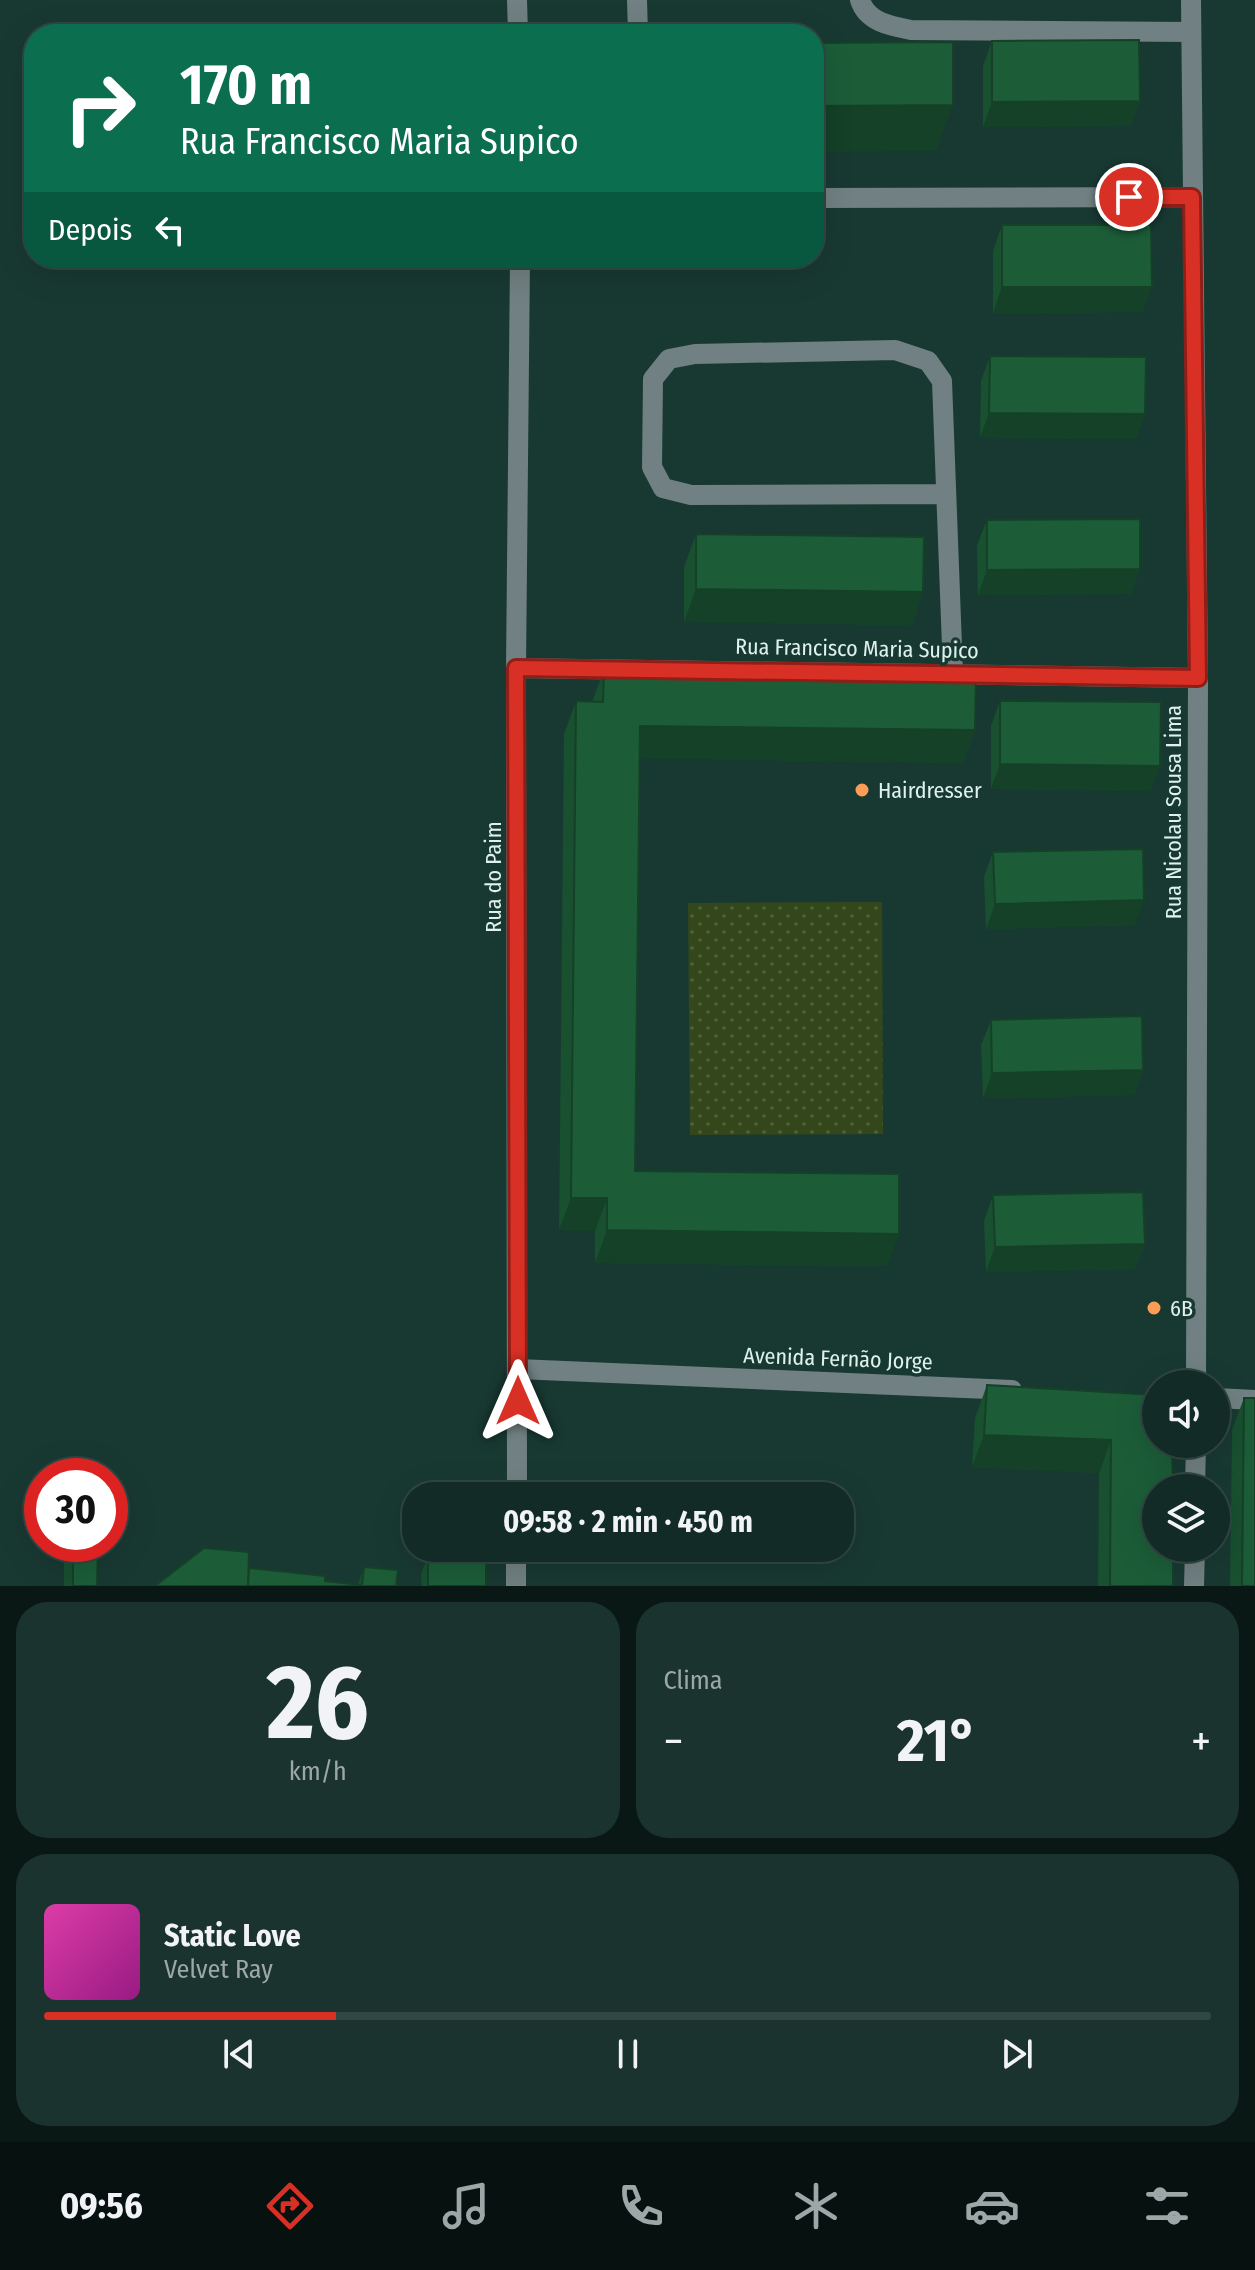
<!DOCTYPE html>
<html lang="pt">
<head>
<meta charset="utf-8">
<style>
  :root { --surface:#122b26; --page:#1b332e; --text:#f1f3f6; --muted:#9ca7a7; --line:#314743; --accent:#d93025 }
  body { margin:0; font-family:"Fira Sans Condensed",sans-serif; background:var(--page); color:var(--text); height:100vh; display:flex; flex-direction:column; font-size:30px; white-space:nowrap }
  * { box-sizing:border-box; margin:0 }
  p { font-size:26px; color:var(--muted) }
  .icon { flex:none; width:44px; height:44px; fill:none; stroke:currentColor; stroke-width:2; stroke-linecap:round; stroke-linejoin:round }
  .map { position:relative; height:1586px; overflow:hidden }
  .drawer { display:flex; flex-direction:column; gap:16px; padding:16px; background:#0a1815; flex:1 }
  .drawer>* { flex:none }
  .banner { position:absolute; left:24px; top:24px; width:800px; height:244px; border-radius:32px; box-shadow:0 8px 32px #0002,0 0 0 2px var(--line); background:#0b6e4f; color:#fff; overflow:hidden }
  .controls { position:absolute; left:1142px; top:1370px; display:grid; gap:16px }
  .controls a { display:grid; place-items:center; width:88px; height:88px; border-radius:50%; background:var(--surface); box-shadow:0 8px 32px #0002,0 0 0 2px var(--line); font-size:40px }
  .speed { position:absolute; left:24px; top:1458px; display:flex; gap:16px; font-size:40px; font-weight:700; text-align:center }
  .speed>* { display:grid; place-content:center; width:104px; height:104px; border-radius:50%; background:var(--surface); box-shadow:0 8px 32px #0002,0 0 0 2px var(--line); line-height:1 }
  .speed .limit { border:12px solid #d22; background:#fff; color:#111 }
  .pin { position:absolute; display:grid; place-items:center; width:68px; height:68px; color:#fff; margin:-34px; border:4px solid #fff; border-radius:50%; box-shadow:0 2px 8px #0007 }
  .me { position:absolute; width:88px; margin:-44px; rotate:0deg; stroke-linejoin:round; filter:drop-shadow(0 0 6px #0008) }
  .turn { display:flex; align-items:center; gap:28px; height:168px; padding:0 24px; font-size:36px }
  .turn .icon { width:104px; height:104px; stroke-width:2.5 }
  .turn b { display:block; font-size:56px; line-height:68px }
  .then { display:flex; align-items:center; height:76px; padding:0 24px; background:#0003; gap:16px; font-size:30px }
  .big { font-size:60px; font-weight:700; line-height:1.1 }
  .drawer .widget { flex:1; display:flex; flex-direction:column; justify-content:center; gap:12px; min-width:0; padding:0 28px; border-radius:32px; background:var(--page) }
  .drawer .dial { align-items:center; gap:0 }
  .dial b { font-size:104px; line-height:1 }
  .song { display:flex; align-items:center; gap:24px }
  .cover { width:96px; height:96px; border-radius:12px; background:linear-gradient(135deg,hsl(320 70% 55%),hsl(310 70% 35%)) }
  .played { height:8px; border-radius:4px; background:linear-gradient(90deg,var(--accent) 25%,var(--line) 25%) }
  .keys { display:flex; justify-content:space-around; direction:ltr }
  .heat { display:flex; justify-content:space-between; align-items:center; font-size:44px; direction:ltr }
  .drawer .tiles { flex:1; display:grid; gap:16px; grid-template-columns:1fr 1fr }
  .widget:last-child { grid-column:span 2 }
  .trip { position:absolute; left:402px; top:1482px; width:452px; height:80px; border-radius:32px; background:var(--surface); box-shadow:0 8px 32px #0002,0 0 0 2px var(--line); font-weight:700; line-height:80px; text-align:center }
  .tabs { display:flex; height:128px; justify-content:space-around; align-items:center; background:#07110f; color:var(--muted) }
  .tabs .icon { width:56px; height:56px }
  .tabs .on { color:var(--accent) }
  .tabs b { font-size:36px; color:var(--text) }
  .map>svg:first-child { display:block }
  .grass { fill:url(#grass-dots) }
  .lines { fill:none; stroke-linecap:round; stroke-linejoin:round }
  .minor { stroke:#718082; stroke-width:20 }
  .wall { fill:#185030 }
  .shaded-wall { fill:#144127 }
  .building { fill:#1c5d38; stroke:#144127; stroke-width:2 }
  .route-casing { stroke:#8d1f18; stroke-width:20 }
  .route { stroke:#d93025; stroke-width:14 }
  .poi-dot { fill:#fd9d55; stroke:#183932; stroke-width:3 }
  .labels { text-anchor:middle; stroke-width:7; stroke-linejoin:round; paint-order:stroke }
  .street-label { font-size:22px; fill:#dff1ed; stroke:#183932 }
  .poi-label { font-size:22px; fill:#dff1ed; stroke:#183932; text-anchor:start }
</style>
</head>
<body>
<div class="map">
<svg width="1255" height="1586" viewBox="0 0 1255 1586">
  <defs>
    <pattern id="grass-dots" width="8" height="8" patternUnits="userSpaceOnUse" patternTransform="scale(2)"><rect width="8" height="8" fill="#33471a"/><path d="M2 2h.1M6 6h.1" fill="none" stroke="#50623c" stroke-width="1.8" stroke-linecap="round"/></pattern>
  </defs>
  <rect width="100%" height="100%" fill="#183932"/>
  <!-- grass -->
  <path class="grass" d="M882 902 883 1134 690 1135 688 903Z"/>
  <g class="lines">
    <!-- minor -->
    <path class="minor" d="M517 0 518 34
      M637 0 638 34
      M860 0C867 22 890 26 911 30L1191 32
      M1191 0 1198 678 1196 1384
      M814 198 1192 197
      M946 494 691 495 663 488 652 467 653 379 669 359 695 354 895 350 928 361 942 381 953 673
      M516 668 1198 678
      M518 1369 1012 1390
      M1216 1398 1255 1400
      M1195 1488 1196 1444
      M517 1496 516 668 520 258
      M516 1586V1548
      M1194 1586 1195 1548"/>
  </g>
  <!-- wall -->
  <path class="wall" d="M992 41 1131 126 983 127V66Z
    M1002 225 1143 312 993 313V251Z
    M990 356 1145 414 1136 439 980 438 981 381Z
    M987 520 1140 569 1131 594 978 595 977 545Z
    M696 534 923 592 912 625 684 622V567Z
    M604 670 975 730 963 763 640 758 635 1171 899 1234 887 1266 595 1263V1231L559 1230 564 734 576 701 592 702Z
    M1000 701 1151 791 991 789V726Z
    M993 852 1135 925 986 929 984 877Z
    M991 1020 1143 1070 1134 1095 983 1098 981 1045Z
    M993 1195 1145 1244 1135 1269 986 1272 984 1221Z
    M987 1385 1156 1395 1173 1586H1098L1099 1473 972 1467 975 1418Z
    M1244 1398 1255 1586H1230L1232 1430Z
    M69 1544H98L97 1586H64V1558Z
    M428 1556 486 1586H422L421 1574Z
    M364 1567 396 1586H155L249 1569 325 1581 358 1584Z"/>
  <!-- shaded-wall -->
  <path class="shaded-wall" d="M1140 101 1131 126 983 127 992 102Z
    M953 105 936 151 814 152V106Z
    M1002 287H1152L1143 312 993 313Z
    M989 413 1145 414 1136 439 980 438Z
    M1140 569 1131 594 978 595 987 570Z
    M696 589 923 592 912 625 684 622Z
    M640 726 975 730 963 763 628 758Z
    M1000 764 1160 766 1151 791 991 789Z
    M1144 900 1135 925 986 929 995 904Z
    M1143 1070 1134 1095 983 1098 992 1073Z
    M571 1198H607L595 1231 559 1230Z
    M607 1230 899 1234 887 1266 595 1263Z
    M1145 1244 1135 1269 986 1272 995 1247Z
    M984 1435 1111 1440 1099 1473 972 1467Z"/>
  <!-- building -->
  <path class="building" d="M1139 40 1140 101 992 102V41Z
    M953 42V105L814 106V43Z
    M1002 225H1151L1152 287H1002Z
    M990 356 1146 357 1145 414 989 413Z
    M1140 519V569L987 570V520Z
    M696 534 924 537 923 592 696 589Z
    M604 670 976 675 975 730 640 726 635 1171 899 1174V1234L607 1230V1198H571L576 701 603 702Z
    M1000 701 1161 702 1160 766 1000 764Z
    M1143 849 1144 900 995 904 993 852Z
    M1142 1016 1143 1070 992 1073 991 1020Z
    M1143 1192 1145 1244 995 1247 993 1195Z
    M987 1385 1156 1395V1444H1172L1173 1488H1156V1548H1173V1586H1110L1111 1440 984 1435Z
    M1244 1398H1255V1586H1242Z
    M73 1544H98L97 1586H73Z
    M204 1548 249 1552 248 1586H155Z
    M428 1556H486V1586H428Z
    M364 1567 398 1570 396 1586H248L249 1568 325 1576V1581L362 1585Z"/>
  <g class="lines">
    <!-- route casing -->
    <g class="route-casing">
      <path id="route" d="M518 1401 516 668 1198 678 1192 197H1129"/>
    </g>
    <!-- route -->
    <use href="#route" class="route"/>
  </g>
  <!-- markers -->
  <g class="poi-dot">
    <circle cx="862" cy="790" r="8"/>
    <circle cx="1154" cy="1308" r="8"/>
  </g>
  <g class="labels">
    <!-- street labels -->
    <g class="street-label">
      <text transform="translate(857 648) rotate(1)" y="8">Rua Francisco Maria Supico</text>
      <text transform="translate(1173 812) rotate(-90)" y="8">Rua Nicolau Sousa Lima</text>
      <text transform="translate(493 877) rotate(-90)" y="8">Rua do Paim</text>
      <text transform="translate(838 1358) rotate(2)" y="8">Avenida Fernão Jorge</text>
    </g>
    <!-- poi labels -->
    <g class="poi-label">
      <text x="878" y="798">Hairdresser</text>
      <text x="1170" y="1316">6B</text>
    </g>
  </g>
</svg>
<div class="controls">
<a><svg class="icon" aria-label="sound" viewBox="0 0 24 24"><path d="M4 9h4l5-4v14l-5-4H4zM17 9q2 3 0 6"/></svg></a>
<a><svg class="icon" aria-label="layers" viewBox="0 0 24 24"><path d="M12 4l9 5-9 5-9-5zM3 14l9 5 9-5"/></svg></a>
</div>
<div class="speed"><div class="limit">30</div></div>
<div class="pin" style="left:1129px;top:197px;background:#d93025"><svg class="icon" aria-label="arrive" viewBox="0 0 24 24"><path d="M6 21V4h12l-3 4 3 4H6"/></svg></div>
<svg class="me" style="left:518px;top:1401px" viewBox="-20 -20 40 40"><path d="M0-17L14 15 0 8-14 15z" fill="#d93025" stroke="#fff" stroke-width="4"/></svg>
<div class="trip">09:58 · 2 min · 450 m</div>
<div class="banner">
<div class="turn"><svg class="icon" aria-label="right" viewBox="0 0 24 24"><path d="M7 20v-9h11M14 6l5 5-5 5"/></svg><div><b>170 m</b>Rua Francisco Maria Supico</div></div>
<div class="then">Depois<svg class="icon" aria-label="left" viewBox="0 0 24 24"><path d="M17 20v-9H6M10 6l-5 5 5 5"/></svg></div>
</div>
</div>
<section class="drawer">
<div class="tiles">
<div class="widget dial"><b>26</b><p>km/h</p></div>
<div class="widget"><p>Clima</p>
<div class="heat"><a>−</a><b class="big">21°</b><a>+</a></div>
</div>
<div class="widget">
<div class="song"><i class="cover"></i><div><b>Static Love</b><p>Velvet Ray</p></div></div>
<div class="played"></div>
<div class="keys"><svg class="icon" aria-label="previous" viewBox="0 0 24 24"><path d="M18 5L8 12l10 7zM5 5v14"/></svg><svg class="icon" aria-label="pause" viewBox="0 0 24 24"><path d="M8 5v14M16 5v14"/></svg><svg class="icon" aria-label="next" viewBox="0 0 24 24"><path d="M6 5l10 7-10 7zM19 5v14"/></svg></div>
</div>
</div>
</section>
<nav class="tabs">
<b>09:56</b>
<svg class="icon on" aria-label="directions" viewBox="0 0 24 24"><path d="M12 3l9 9-9 9-9-9zM9 14v-3h6M13 9l2 2-2 2"/></svg>
<svg class="icon" aria-label="music" viewBox="0 0 24 24"><path d="M9 18V5l10-2v13"/><circle cx="6" cy="18" r="3"/><circle cx="16" cy="16" r="3"/></svg>
<svg class="icon" aria-label="phone" viewBox="0 0 24 24"><path d="M5 4h4l2 5-3 2q2 4 5 5l2-3 5 2v4C11 20 4 13 5 4z"/></svg>
<svg class="icon" aria-label="climate" viewBox="0 0 24 24"><path d="M12 3v18M4 7l16 10M4 17L20 7"/></svg>
<svg class="icon" aria-label="car" viewBox="0 0 24 24"><path d="M5 17H2v-5l4-1 3-4h7l3 4 3 1v5h-3M9 17h6M6 11h13"/><circle cx="7" cy="17" r="2"/><circle cx="17" cy="17" r="2"/></svg>
<svg class="icon" aria-label="filters" viewBox="0 0 24 24"><path d="M4 7h16M4 17h16"/><circle cx="9" cy="7" r="2"/><circle cx="15" cy="17" r="2"/></svg>
</nav>
</body>
</html>
